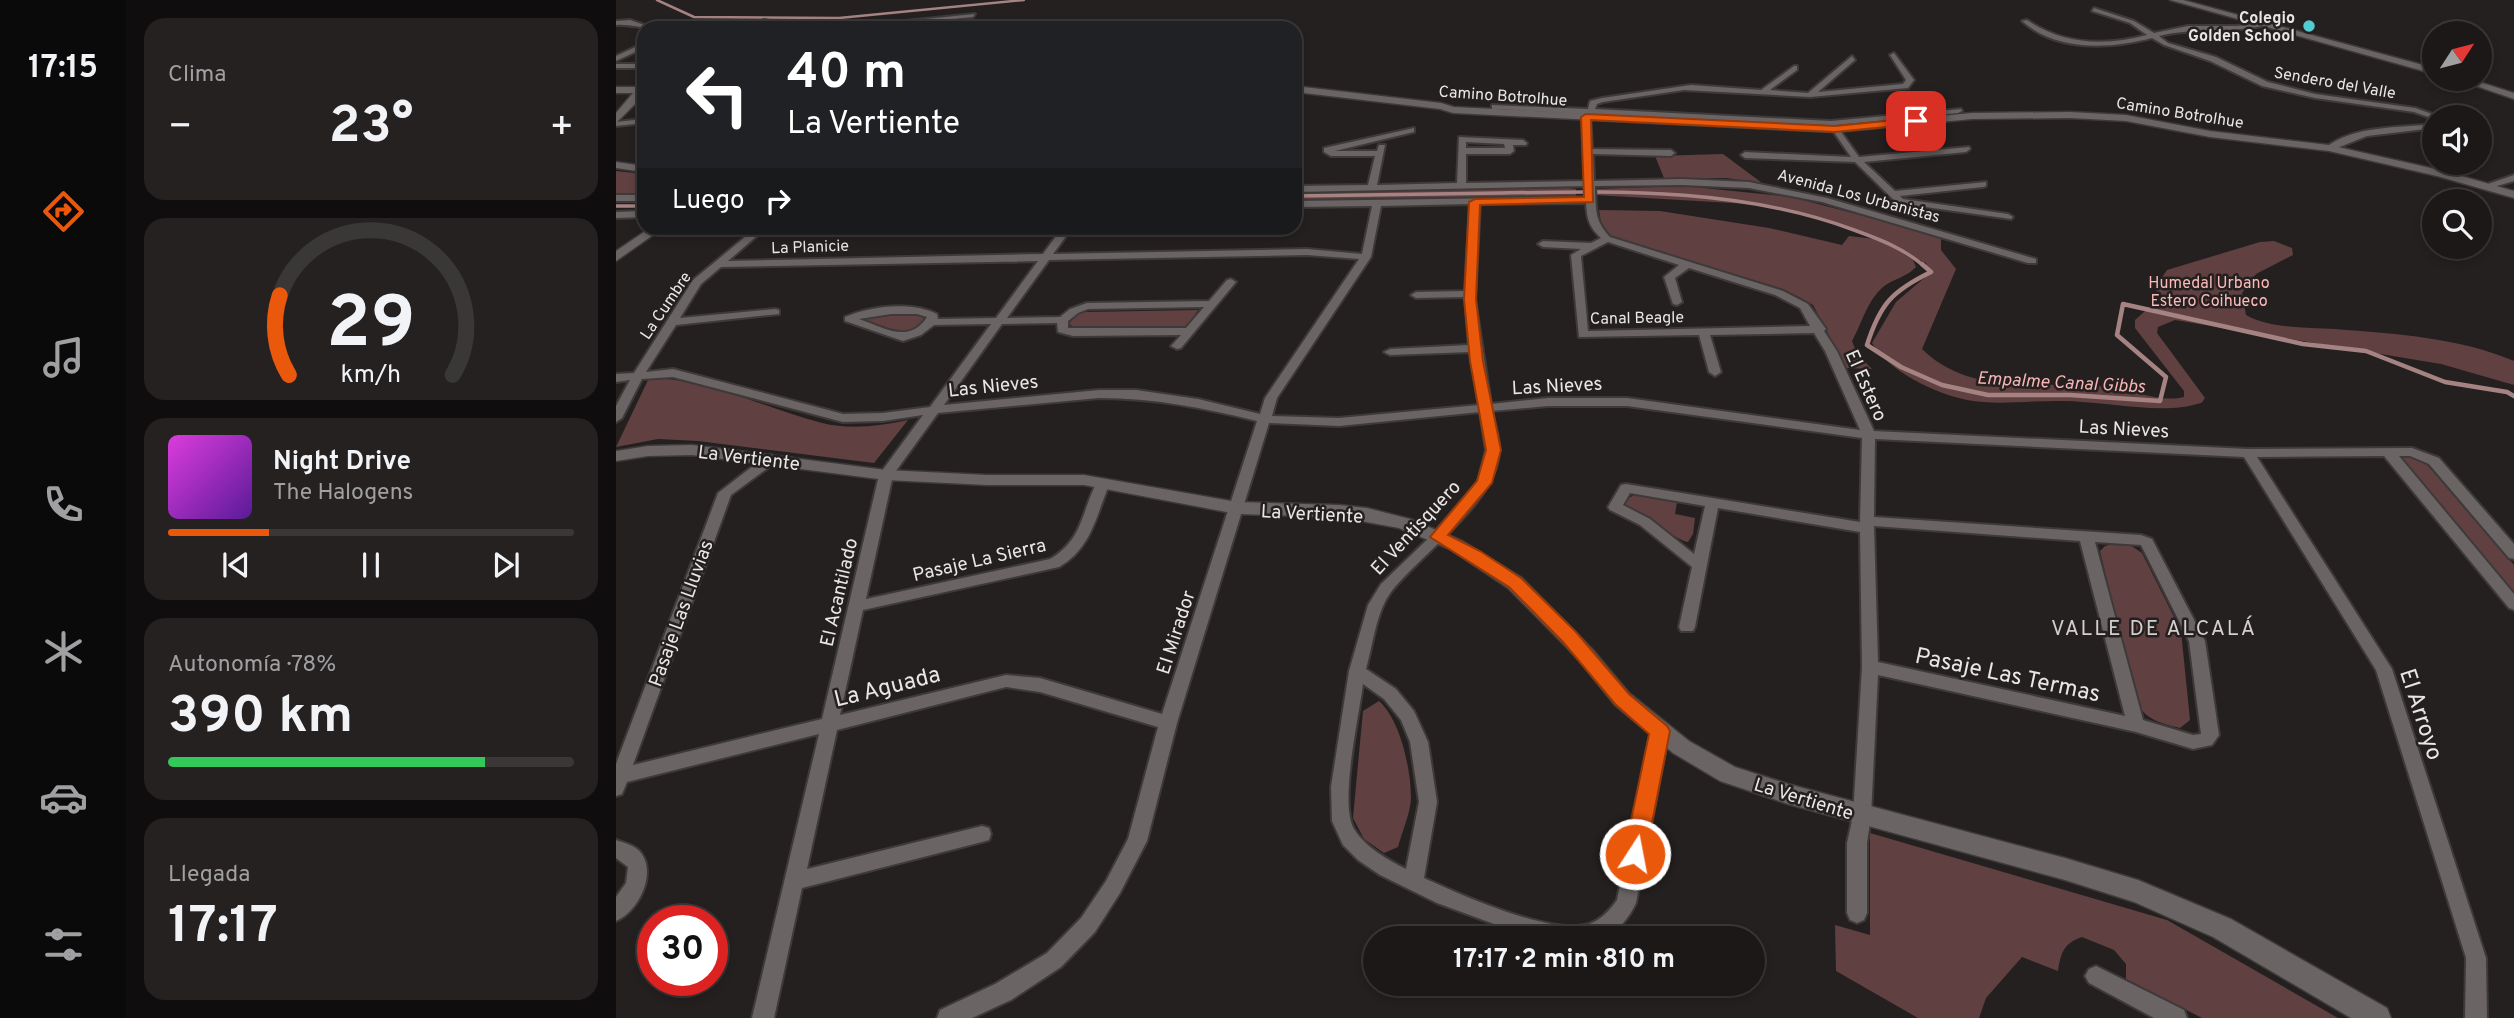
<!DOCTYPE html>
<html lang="es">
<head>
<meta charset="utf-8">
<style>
  :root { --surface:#1c1818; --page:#252121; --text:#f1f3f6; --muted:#a0a0a2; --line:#3a3737; --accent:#ea580c }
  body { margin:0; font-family:Overpass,sans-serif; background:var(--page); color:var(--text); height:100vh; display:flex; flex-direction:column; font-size:26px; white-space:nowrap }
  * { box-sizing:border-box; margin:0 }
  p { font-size:23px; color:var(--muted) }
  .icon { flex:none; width:38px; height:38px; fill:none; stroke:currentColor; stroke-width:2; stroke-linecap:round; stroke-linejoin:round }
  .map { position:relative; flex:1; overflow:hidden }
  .drawer { display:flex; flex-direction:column; gap:18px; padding:18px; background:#0f0d0d; width:490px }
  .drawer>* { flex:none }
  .guide { position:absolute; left:21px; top:21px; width:665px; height:214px; border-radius:21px; box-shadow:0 4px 10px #0003,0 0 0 2px var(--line); background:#202124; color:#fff; overflow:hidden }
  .needle { width:46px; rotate:54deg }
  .controls { position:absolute; left:1806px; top:21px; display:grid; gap:14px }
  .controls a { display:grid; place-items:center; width:70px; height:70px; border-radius:50%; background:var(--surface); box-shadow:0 4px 10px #0003,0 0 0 2px var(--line); font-size:35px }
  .speed { position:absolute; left:21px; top:905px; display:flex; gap:14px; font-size:35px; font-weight:700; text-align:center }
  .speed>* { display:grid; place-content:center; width:91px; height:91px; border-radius:50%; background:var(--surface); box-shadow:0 4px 10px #0003,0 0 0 2px var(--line); line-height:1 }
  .speed .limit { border:10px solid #d22; background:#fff; color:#111 }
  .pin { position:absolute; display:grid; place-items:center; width:60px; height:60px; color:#fff; margin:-30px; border-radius:14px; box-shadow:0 4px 10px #0006 }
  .me { position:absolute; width:77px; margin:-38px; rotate:11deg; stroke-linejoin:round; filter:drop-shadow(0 0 5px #0008) }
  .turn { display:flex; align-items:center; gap:24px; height:147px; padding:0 35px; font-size:32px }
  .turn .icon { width:91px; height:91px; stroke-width:2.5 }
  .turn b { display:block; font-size:49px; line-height:60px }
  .then { display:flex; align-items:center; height:66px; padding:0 35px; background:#0003; gap:14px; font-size:26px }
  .big { font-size:52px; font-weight:700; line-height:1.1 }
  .drawer .card { flex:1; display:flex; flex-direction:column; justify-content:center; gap:10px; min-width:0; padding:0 24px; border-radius:21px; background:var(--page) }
  .drawer .dial { align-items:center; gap:0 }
  .dial svg { height:182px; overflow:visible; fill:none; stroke:var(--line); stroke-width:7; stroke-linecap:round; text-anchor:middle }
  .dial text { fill:var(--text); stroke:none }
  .song { display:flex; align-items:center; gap:21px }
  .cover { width:84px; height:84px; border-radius:10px; background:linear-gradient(135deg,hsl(300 70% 55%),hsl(270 70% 35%)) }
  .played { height:7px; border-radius:4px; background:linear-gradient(90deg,var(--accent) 25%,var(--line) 25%) }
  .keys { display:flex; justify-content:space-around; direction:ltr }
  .heat { display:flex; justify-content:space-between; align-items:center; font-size:38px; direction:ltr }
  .charge { height:10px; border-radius:5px; background:linear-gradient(90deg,#34c759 78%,var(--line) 0) }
  .trip { position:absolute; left:747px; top:926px; width:402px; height:70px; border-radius:35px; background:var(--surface); box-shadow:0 4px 10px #0003,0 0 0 2px var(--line); font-weight:700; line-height:70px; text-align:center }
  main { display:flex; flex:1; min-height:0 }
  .tab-bar { display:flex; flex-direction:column; width:126px; justify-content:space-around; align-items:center; background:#0b0a0a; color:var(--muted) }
  .tab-bar .icon { width:49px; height:49px }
  .tab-bar .current { color:var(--accent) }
  .tab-bar b { font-size:32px; color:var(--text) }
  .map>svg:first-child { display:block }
  .green { fill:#604040 }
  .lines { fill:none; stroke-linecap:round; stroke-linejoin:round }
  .stream-far2 { stroke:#a68383; stroke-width:2.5 }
  .stream-far1 { stroke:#a68383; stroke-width:3.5 }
  .stream { stroke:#a68383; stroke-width:4.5 }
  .minor-casing { stroke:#3e3a3a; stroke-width:4 }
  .tertiary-casing { stroke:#3e3a3a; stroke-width:3 }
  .minor { fill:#6a6464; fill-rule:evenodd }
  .tertiary { fill:#6a6464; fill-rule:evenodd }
  .route { fill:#ea580c; stroke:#983908; stroke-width:2 }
  .poi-dot { fill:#51ccd2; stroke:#252020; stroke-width:2.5 }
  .labels { text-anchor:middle; stroke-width:5; stroke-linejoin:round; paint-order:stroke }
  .far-poi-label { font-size:16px; font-weight:bold; fill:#e9e6e6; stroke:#252020; text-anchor:end }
  .far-street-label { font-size:16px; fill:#e9e6e6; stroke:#252020 }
  .far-park-label { font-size:16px; fill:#fbb9b8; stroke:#252020 }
  .far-water-label { font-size:18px; font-style:italic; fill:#f6b4b3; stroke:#252020 }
  .street-label { font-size:19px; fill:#e9e6e6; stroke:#252020 }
  .neighbourhood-label { font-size:21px; letter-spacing:2px; fill:#d4cece; stroke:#252020 }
  .near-street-label { font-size:23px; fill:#e9e6e6; stroke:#252020 }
</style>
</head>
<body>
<main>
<nav class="tab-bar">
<b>17:15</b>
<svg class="icon current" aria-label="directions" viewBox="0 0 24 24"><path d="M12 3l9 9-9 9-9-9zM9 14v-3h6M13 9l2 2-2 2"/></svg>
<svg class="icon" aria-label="music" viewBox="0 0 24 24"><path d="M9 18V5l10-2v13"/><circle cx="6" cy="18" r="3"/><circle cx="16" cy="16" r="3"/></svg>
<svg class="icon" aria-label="phone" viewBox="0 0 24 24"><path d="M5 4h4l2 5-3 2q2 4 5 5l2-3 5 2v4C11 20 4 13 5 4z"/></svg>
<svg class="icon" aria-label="climate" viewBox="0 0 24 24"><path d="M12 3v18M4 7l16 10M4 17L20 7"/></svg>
<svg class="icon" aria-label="car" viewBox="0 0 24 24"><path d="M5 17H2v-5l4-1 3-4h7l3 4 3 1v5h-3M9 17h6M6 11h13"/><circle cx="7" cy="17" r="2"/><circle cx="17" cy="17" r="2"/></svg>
<svg class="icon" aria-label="filters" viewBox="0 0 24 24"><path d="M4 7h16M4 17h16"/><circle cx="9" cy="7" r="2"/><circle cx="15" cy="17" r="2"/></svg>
</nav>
<section class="drawer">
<div class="card"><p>Clima</p>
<div class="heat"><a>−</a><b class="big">23°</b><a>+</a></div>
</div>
<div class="card dial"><svg viewBox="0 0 100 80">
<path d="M14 69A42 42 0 1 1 86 69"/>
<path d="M14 69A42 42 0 0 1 10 34" stroke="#ea580c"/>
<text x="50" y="56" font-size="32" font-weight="700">29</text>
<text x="50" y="72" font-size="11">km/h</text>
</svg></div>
<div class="card">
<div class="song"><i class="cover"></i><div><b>Night Drive</b><p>The Halogens</p></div></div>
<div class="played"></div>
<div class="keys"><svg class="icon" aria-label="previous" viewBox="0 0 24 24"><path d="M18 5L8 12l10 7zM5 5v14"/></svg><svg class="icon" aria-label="pause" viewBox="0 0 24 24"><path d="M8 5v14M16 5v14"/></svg><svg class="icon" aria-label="next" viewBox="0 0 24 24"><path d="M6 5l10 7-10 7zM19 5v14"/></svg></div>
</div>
<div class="card"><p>Autonomía · 78%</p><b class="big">390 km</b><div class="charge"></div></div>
<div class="card"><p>Llegada</p><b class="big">17:17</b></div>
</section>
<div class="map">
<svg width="1898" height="1018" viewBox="0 0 1898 1018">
  <rect width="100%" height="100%" fill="#252020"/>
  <!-- green -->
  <path class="green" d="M1107 154 1146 183 1110 178H1048L1039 156Z
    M0 171 28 174V193H0Z
    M1068 186 1175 197 1325 236V250L1340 269 1306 349C1357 399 1429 379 1493 387 1519 390 1542 403 1568 397V391L1519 328V320L1537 304 1543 282 1551 270 1644 242 1658 241 1676 248 1677 255 1640 274 1626 293 1630 315C1655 329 1690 327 1719 329 1780 334 1841 337 1898 361V385L1825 364 1559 320 1542 327 1541 333 1589 398C1586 402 1587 403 1581 404 1546 415 1486 401 1447 401 1416 400 1382 406 1351 400 1318 393 1274 372 1256 343L1280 302 1314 273 1310 263 1285 252 1297 260 1300 267C1289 278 1277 279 1267 287 1251 301 1246 323 1236 341L1241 354 1256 369 1230 368 1197 305 1185 298 1167 289 995 237 986 229 983 210 1044 211 1153 228 1226 245 1233 236 1259 239 1218 223 1150 205 979 195 976 189Z
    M953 188 960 189V196L679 201V191Z
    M582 310 572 327 461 329 453 324 459 315 469 312Z
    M304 314 310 318 299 330 286 334 243 320 260 315Z
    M33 378C94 379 148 408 206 423 234 430 264 426 292 420L258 463 82 441 42 439 0 447Z
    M1792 455 1807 460 1898 565V595L1785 459Z
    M1022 493 1061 502 1059 514 1079 518 1077 534 1072 542C1059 540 1024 513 1009 505V500Z
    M1501 543 1514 545 1526 553 1565 631 1574 720 1564 728C1543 723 1527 719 1519 698L1484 551 1489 546Z
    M763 701C785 721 795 770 795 799 794 814 786 832 782 847L768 853 748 839 737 818 747 711Z
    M1254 833 1551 920 1722 1018H1586L1510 979V964L1498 950 1466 937C1448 943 1445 952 1442 971L1406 957 1370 998 1363 1018H1302L1220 971 1219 925 1254 935Z"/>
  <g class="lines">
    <!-- stream-far2 -->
    <path class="stream-far2" d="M41 0 78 17 223 18 408 0"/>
    <!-- stream-far1 -->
    <path class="stream-far1" d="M679 196C748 195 817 194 886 193 1005 191 1125 188 1238 230 1263 239 1287 248 1308 266
      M0 206H28"/>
    <!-- stream -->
    <path class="stream" d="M1306 264 1315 272C1276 291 1264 304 1251 345L1285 367 1326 385 1372 395H1454L1544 401 1550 377 1501 335 1507 304 1687 344 1750 351 1829 382 1891 392 1898 396"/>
    <!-- minor casing -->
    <g class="minor-casing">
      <path id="minor" d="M1478 8 1518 21 1538 33 1572 26H1620L1650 23V25C1615 34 1578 27 1543 36L1552 43 1600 57 1652 82 1699 94 1799 108 1825 117 1818 119 1798 112 1699 98 1646 86 1594 61 1548 45 1536 38C1494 49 1440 52 1406 21L1411 20C1447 45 1490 46 1531 35L1514 23 1476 11Z
        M359 14 357 17 242 28H218Z
        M14 20 34 27 35 28C24 28 13 24 0 25V21Z
        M148 20 153 21 144 28H136Z
        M28 43V48L0 61V56Z
        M1278 53 1298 80 1292 88 1194 97 1068 90 987 102 981 104 979 109 1215 121 1345 109 1346 111 1342 113 1220 125 1243 157 1353 147 1354 149 1350 152 1248 162 1279 191 1370 182V186L1367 187 1284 196 1287 199 1392 214 1397 217 1395 219 1281 203 1239 162 1129 158 1125 155 1129 152 1235 157 1213 125 974 114 976 149 1055 150 1059 153 1055 156 977 154 978 181 1066 179 1133 182 1211 198 1420 259V263H1412L1206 202 1133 188 1066 185 979 186C980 209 978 220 994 237L1167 291 1192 304 1210 329 1208 331 1221 351 1258 431 1632 449 1796 448 1823 458 1898 544V559L1893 558 1813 464 1794 456H1783L1898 594V610L1893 608 1768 456 1641 457 1776 669 1870 958 1871 1018H1849L1850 958 1760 670 1628 457 1259 439 1258 517 1525 535 1536 539 1589 641 1603 735 1596 745 1577 749 1520 732 1262 675 1255 816 1251 843V913L1248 920 1241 923 1234 920 1231 913V843L1237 816 1246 667 1244 532 1102 508 1079 627 1077 631H1065L1063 627 1076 567 1024 525 994 510 992 507 1005 485 1010 484 1244 522 1246 438 1011 406H932L876 411C878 423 883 436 883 448 885 500 804 554 775 592 760 612 757 645 750 669L780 689 798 711 812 742 821 802 808 878C843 894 936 936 973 924 985 920 994 910 1001 900L1035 731 1038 726 1044 724 1050 726 1053 731 1020 903C1013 918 1003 930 988 938H916L821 903 764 875 742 860 727 845 716 821 715 787 733 671 752 605 765 584 817 534 862 482 870 450 864 412 723 426 653 423 561 723 531 841 504 893 479 932 445 967 395 1000 356 1018H321L324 1010 379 984 431 953 465 918 490 881 512 839 542 727 424 692 390 687 221 730 191 869 366 826 373 828 375 834 373 840 366 842 186 888 158 1018H136L203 734 11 782 6 794 0 796V764L102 493 150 456 155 455 162 459 160 462 115 495 17 765 206 719 263 475 307 415 267 421 227 422 57 377 26 379 6 418 0 422V406L14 380 0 382V374L18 373 77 280 140 228H150L112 261 427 254 446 228H456L437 254 691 249 746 254 756 206 679 207V201L970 197V186L679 192V186L752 185 759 156H715L708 152V148L798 128V132L719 151H761L763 145H769L761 185 841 183 843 137 907 140 911 143 910 145H897L898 151 894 154H850V183L969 181 966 114 879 109H876V105L972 109 974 101 986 98 1075 85 1145 90 1178 66H1181V70L1154 90 1192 93 1236 56 1239 60 1202 92 1287 84 1290 80 1274 55ZM850 142 888 144 889 148H850ZM970 203C971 219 973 227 985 238L975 243 927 241 922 244 927 247 965 249 955 255 963 337 1083 335 1093 372 1099 376 1105 372 1094 335 1198 333 1209 351 1244 430 1011 398H932L875 404 859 299 864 204ZM854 204 849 291 800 292 795 295 800 298 849 297 853 345 774 349 768 352 774 355 854 352 863 405 723 418 656 416 661 398 755 257 765 206ZM992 242 1063 265 1048 277 1057 304 1061 305 1066 302 1059 278 1073 268 1159 295 1184 308 1194 326 972 331 965 256ZM691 255 743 259 649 398 644 414 582 399 520 390H483L328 405 386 324 441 323 442 332 457 336 565 335 555 346 561 349 565 348 620 282 615 279 611 280 593 301 471 303 454 309 444 317 391 318 433 260ZM422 261 380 318 322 319 321 314C295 301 255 306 229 317V321L287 341 305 335 318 325 375 324 314 407 267 413 227 414 57 369 30 372 60 325 163 314V310L159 309 64 318 85 284 105 267ZM588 307 570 328H452V321L462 313 472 309ZM275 314H301L311 317C293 345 267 327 243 319ZM483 398C538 398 588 408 641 421L546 714 424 678 390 675 224 715 247 610 443 567C476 548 480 515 494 483L492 480H482C465 511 468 539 434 559L250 599 277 475 322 413ZM1014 493 1089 506 1078 554 1034 519 1007 505ZM1258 526 1464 541 1509 716 1262 662ZM1479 542 1525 545 1573 641 1585 734 1577 735 1527 720ZM747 684 768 699 785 720 794 742 803 802 790 869C772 860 749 847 738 829 723 803 743 717 747 684Z
        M0 64H28V68H0Z
        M28 119V123L0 126V122Z
        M1818 124V128L1751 136 1716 150 1709 148C1738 125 1783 128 1818 124Z
        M1898 175V181L1871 189 1866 186Z
        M0 195H28V201H0Z
        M28 211V217L0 218V212Z
        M0 840C9 843 20 846 25 853 41 874 22 912 0 921V897L10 883 12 867 0 858Z
        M1480 966 1568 1010 1571 1018H1538L1473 983 1469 976 1473 969Z"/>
    </g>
    <!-- tertiary casing -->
    <g class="tertiary-casing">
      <path id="tertiary" d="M1554 0H1567L1818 68V74Z
        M1840 79H1854L1898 93V99Z
        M679 86 825 103 838 107 1219 126 1356 113 1454 112 1510 115 1594 131 1713 145 1828 171 1898 191V198L1821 176 1713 151 1594 137 1510 121 1454 118 1356 119 1219 132 837 113 824 109 679 92Z
        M0 87H28V95L0 123V113L17 93H0Z
        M0 162 28 166V172L0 168Z
        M34 228H47L0 261V251Z
        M76 445 270 470 371 475H468L621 502 723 505 751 508 794 519 846 541 906 578 977 650 1013 693 1073 741 1119 767 1172 784 1449 858 1522 880 1615 919 1771 1008 1775 1018H1735L1597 937 1518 902 1449 880 1172 804 1104 781 1057 753 999 705 963 660 892 588 834 549 783 528 723 517 621 514 468 485H371L270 480 76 455 32 456 0 461V451L32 446Z"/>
    </g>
    <!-- minor -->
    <use href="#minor" class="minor"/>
    <!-- tertiary -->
    <use href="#tertiary" class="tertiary"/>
  </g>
  <!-- route -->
  <path class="route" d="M970 114 1219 126 1300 118 1305 121 1300 124 1219 132 975 120 977 202 864 205 860 299 867 361 885 450 876 483 832 535 864 551 905 578 960 632 1013 694 1051 726 1054 731 1030 854 1027 861 1019 864 1012 861 1008 854 1033 734 999 704 947 642 893 587 814 537 861 481 870 450 854 361 848 299 853 202 859 199 968 197 965 117Z"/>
  <!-- markers -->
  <circle class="poi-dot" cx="1693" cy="26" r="7"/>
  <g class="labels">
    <!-- far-poi labels -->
    <g class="far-poi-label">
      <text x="1679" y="23">Colegio<tspan x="1679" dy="18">Golden School</tspan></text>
    </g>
    <!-- far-street labels -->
    <g class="far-street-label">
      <text transform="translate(1719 82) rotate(10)" y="6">Sendero del Valle</text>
      <text transform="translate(887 95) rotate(4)" y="6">Camino Botrolhue</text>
      <text transform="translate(1564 112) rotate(9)" y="6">Camino Botrolhue</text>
      <text transform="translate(1243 195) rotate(15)" y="6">Avenida Los Urbanistas</text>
      <text transform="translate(194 246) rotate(-2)" y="6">La Planicie</text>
      <text transform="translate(49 305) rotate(-56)" y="6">La Cumbre</text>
      <text transform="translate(1021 317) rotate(-1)" y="6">Canal Beagle</text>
    </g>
    <!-- far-park labels -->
    <g class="far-park-label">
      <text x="1593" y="288">Humedal Urbano<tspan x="1593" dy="18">Estero Coihueco</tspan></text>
    </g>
    <!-- far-water labels -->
    <g class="far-water-label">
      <text transform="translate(1445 382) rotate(3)" y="6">Empalme Canal Gibbs</text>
    </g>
    <!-- street labels -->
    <g class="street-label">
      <text transform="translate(377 385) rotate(-6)" y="7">Las Nieves</text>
      <text transform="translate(941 385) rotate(-3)" y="7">Las Nieves</text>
      <text transform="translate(1251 385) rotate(66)" y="7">El Estero</text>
      <text transform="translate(1508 428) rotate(3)" y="7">Las Nieves</text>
      <text transform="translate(133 457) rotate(7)" y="7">La Vertiente</text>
      <text transform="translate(696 513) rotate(3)" y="7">La Vertiente</text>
      <text transform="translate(799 527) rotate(-47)" y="7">El Ventisquero</text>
      <text transform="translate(363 559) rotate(-13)" y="7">Pasaje La Sierra</text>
      <text transform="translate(222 592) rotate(-77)" y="7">El Acantilado</text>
      <text transform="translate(64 613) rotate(-70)" y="7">Pasaje Las Lluvias</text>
      <text transform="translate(559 632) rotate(-72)" y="7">El Mirador</text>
      <text transform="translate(1188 798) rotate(17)" y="7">La Vertiente</text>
    </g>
    <!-- neighbourhood labels -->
    <g class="neighbourhood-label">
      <text x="1538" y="635">VALLE DE ALCALÁ</text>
    </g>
    <!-- near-street labels -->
    <g class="near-street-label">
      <text transform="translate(1392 674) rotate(12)" y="8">Pasaje Las Termas</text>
      <text transform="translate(271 686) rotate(-14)" y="8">La Aguada</text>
      <text transform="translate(1806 714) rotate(72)" y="8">El Arroyo</text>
    </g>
  </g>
</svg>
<div class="controls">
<a><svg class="needle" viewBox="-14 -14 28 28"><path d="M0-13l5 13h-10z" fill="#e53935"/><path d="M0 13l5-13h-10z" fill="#a0a0a2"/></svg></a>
<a><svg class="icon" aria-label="sound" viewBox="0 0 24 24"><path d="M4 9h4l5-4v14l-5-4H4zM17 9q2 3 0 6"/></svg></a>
<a><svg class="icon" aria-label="search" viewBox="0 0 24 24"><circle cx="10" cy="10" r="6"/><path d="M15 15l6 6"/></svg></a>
</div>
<div class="speed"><div class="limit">30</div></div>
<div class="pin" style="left:1300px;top:121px;background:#d93025"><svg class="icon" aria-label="arrive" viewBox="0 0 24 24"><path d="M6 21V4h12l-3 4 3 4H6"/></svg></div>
<svg class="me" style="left:1019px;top:854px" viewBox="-20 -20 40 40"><circle r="17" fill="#ea580c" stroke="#fff" stroke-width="3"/><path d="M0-11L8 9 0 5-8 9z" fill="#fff"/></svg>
<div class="trip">17:17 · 2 min · 810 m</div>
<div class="guide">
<div class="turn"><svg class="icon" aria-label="left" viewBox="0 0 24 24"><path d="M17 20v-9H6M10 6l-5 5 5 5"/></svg><div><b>40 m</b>La Vertiente</div></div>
<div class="then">Luego<svg class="icon" aria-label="right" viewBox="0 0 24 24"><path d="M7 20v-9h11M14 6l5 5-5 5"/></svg></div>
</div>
</div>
</main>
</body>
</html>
